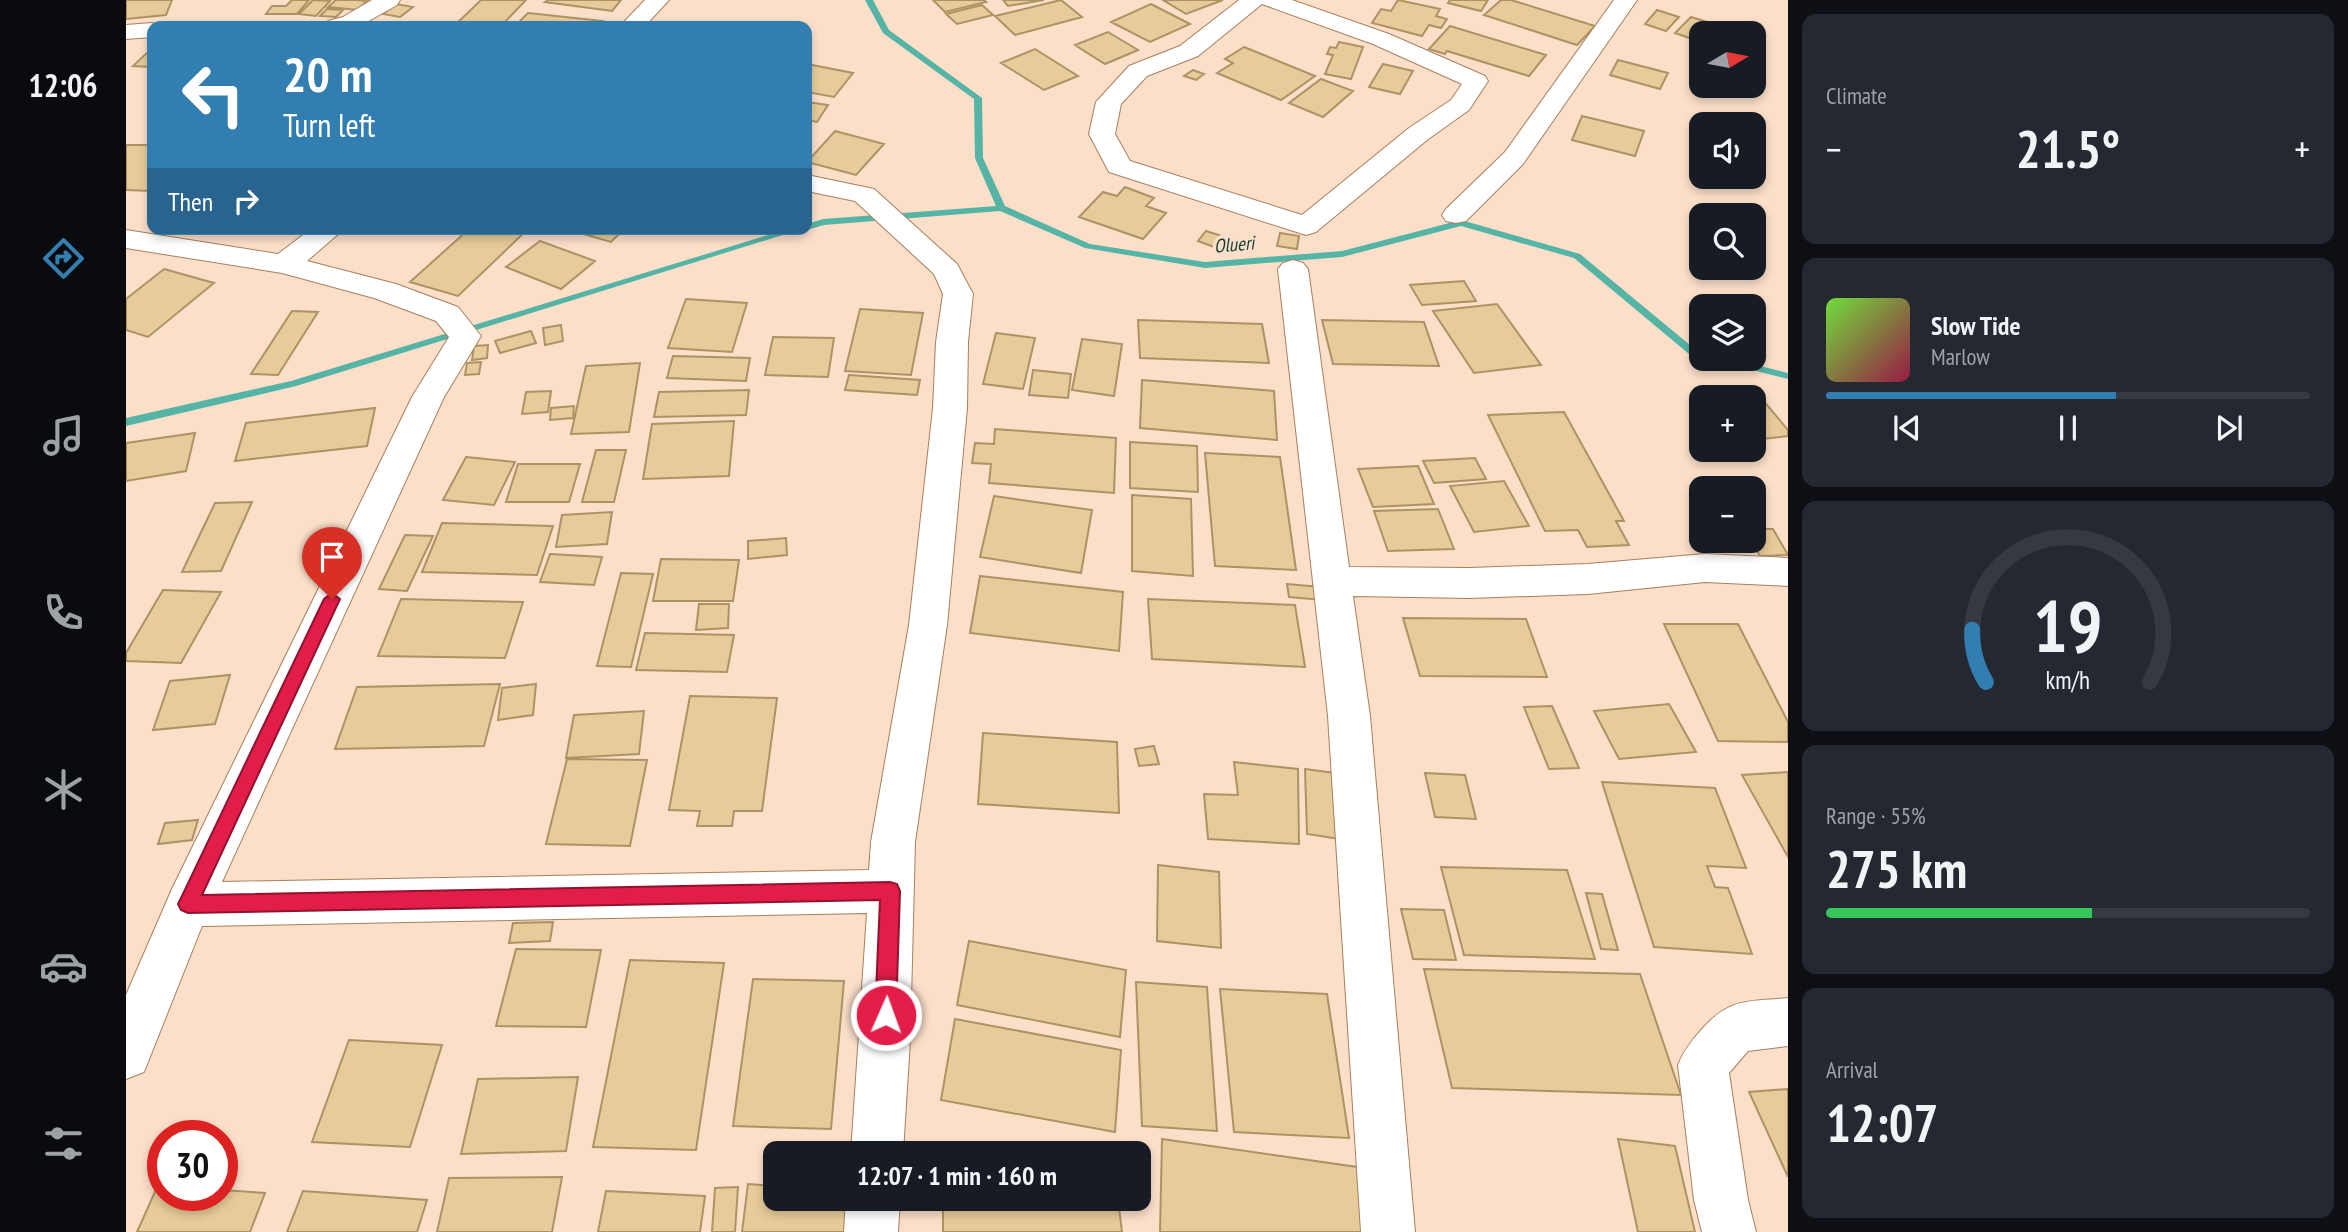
<!DOCTYPE html>
<html lang="en">
<head>
<meta charset="utf-8">
<style>
  :root { --surface:#171b24; --page:#242831; --text:#f1f3f6; --muted:#9ea1a6; --line:#363941; --accent:#327eb1 }
  body { margin:0; font-family:"PT Sans Narrow",sans-serif; background:var(--page); color:var(--text); height:100vh; display:flex; flex-direction:column; font-size:26px; white-space:nowrap }
  * { box-sizing:border-box; margin:0 }
  p { font-size:23px; color:var(--muted) }
  .icon { flex:none; width:38px; height:38px; fill:none; stroke:currentColor; stroke-width:2; stroke-linecap:round; stroke-linejoin:round }
  .map { position:relative; flex:1; overflow:hidden }
  .panel { display:flex; flex-direction:column; gap:14px; padding:14px; background:#0d0f14; width:560px }
  .panel>* { flex:none }
  .top-card { position:absolute; left:21px; top:21px; width:665px; height:214px; border-radius:14px; box-shadow:0 4px 10px #0003; background:#327eb1; color:#fff; overflow:hidden }
  .needle { width:46px; rotate:80deg }
  .controls { position:absolute; left:1563px; top:21px; display:grid; gap:14px }
  .controls a { display:grid; place-items:center; width:77px; height:77px; border-radius:14px; background:var(--surface); box-shadow:0 4px 10px #0003; font-size:35px }
  .speed { position:absolute; left:21px; top:1120px; display:flex; gap:14px; font-size:35px; font-weight:700; text-align:center }
  .speed>* { display:grid; place-content:center; width:91px; height:91px; border-radius:50%; background:var(--surface); box-shadow:0 4px 10px #0003; line-height:1 }
  .speed .limit { border:10px solid #d22; background:#fff; color:#111 }
  .pin { position:absolute; display:grid; place-items:center; width:60px; height:60px; color:#fff; margin:-72px -30px; border-radius:50% 50% 50% 0; rotate:-45deg; box-shadow:0 0 7px #0007 }
  .pin .icon { rotate:45deg }
  .me { position:absolute; width:77px; margin:-38px; rotate:2deg; stroke-linejoin:round; filter:drop-shadow(0 0 5px #0008) }
  .turn { display:flex; align-items:center; gap:24px; height:147px; padding:0 21px; font-size:32px }
  .turn .icon { width:91px; height:91px; stroke-width:2.5 }
  .turn b { display:block; font-size:49px; line-height:60px }
  .then { display:flex; align-items:center; height:66px; padding:0 21px; background:#0003; gap:14px; font-size:26px }
  .big { font-size:52px; font-weight:600; line-height:1.1 }
  .panel .card { flex:1; display:flex; flex-direction:column; justify-content:center; gap:10px; min-width:0; padding:0 24px; border-radius:14px; background:var(--page) }
  .panel .dial { align-items:center; gap:0 }
  .dial svg { height:182px; overflow:visible; fill:none; stroke:var(--line); stroke-width:7; stroke-linecap:round; text-anchor:middle }
  .dial text { fill:var(--text); stroke:none }
  .song { display:flex; align-items:center; gap:21px }
  .cover { width:84px; height:84px; border-radius:10px; background:linear-gradient(135deg,hsl(100 70% 55%),hsl(340 70% 35%)) }
  .played { height:7px; border-radius:4px; background:linear-gradient(90deg,var(--accent) 60%,var(--line) 60%) }
  .keys { display:flex; justify-content:space-around; direction:ltr }
  .heat { display:flex; justify-content:space-between; align-items:center; font-size:38px; direction:ltr }
  .charge { height:10px; border-radius:5px; background:linear-gradient(90deg,#34c759 55%,var(--line) 0) }
  .trip { position:absolute; left:637px; top:1141px; width:388px; height:70px; border-radius:14px; background:var(--surface); box-shadow:0 4px 10px #0003; font-weight:600; line-height:70px; text-align:center }
  main { display:flex; flex:1; min-height:0 }
  .menu { display:flex; flex-direction:column; width:126px; justify-content:space-around; align-items:center; background:#090b0e; color:var(--muted) }
  .menu .icon { width:49px; height:49px }
  .menu .on { color:var(--accent) }
  .menu b { font-size:32px; color:var(--text) }
  .map>svg:first-child { display:block }
  .lines { fill:none; stroke-linecap:round; stroke-linejoin:round }
  .stream { fill:#55b4a5; fill-rule:evenodd }
  .building { fill:#e7cb9a; stroke:#ad9364; stroke-width:2 }
  .minor-casing { stroke:#a87f5b; stroke-width:2 }
  .minor { fill:#fff; fill-rule:evenodd }
  .route { fill:#e11d48; stroke:#92132f; stroke-width:2 }
  .labels { text-anchor:middle; stroke-width:7; stroke-linejoin:round; paint-order:stroke }
  .far-water-label { font-size:19px; font-style:italic; fill:#103d36; stroke:#fbdfc9 }
</style>
</head>
<body>
<main>
<nav class="menu">
<b>12:06</b>
<svg class="icon on" aria-label="directions" viewBox="0 0 24 24"><path d="M12 3l9 9-9 9-9-9zM9 14v-3h6M13 9l2 2-2 2"/></svg>
<svg class="icon" aria-label="music" viewBox="0 0 24 24"><path d="M9 18V5l10-2v13"/><circle cx="6" cy="18" r="3"/><circle cx="16" cy="16" r="3"/></svg>
<svg class="icon" aria-label="phone" viewBox="0 0 24 24"><path d="M5 4h4l2 5-3 2q2 4 5 5l2-3 5 2v4C11 20 4 13 5 4z"/></svg>
<svg class="icon" aria-label="climate" viewBox="0 0 24 24"><path d="M12 3v18M4 7l16 10M4 17L20 7"/></svg>
<svg class="icon" aria-label="car" viewBox="0 0 24 24"><path d="M5 17H2v-5l4-1 3-4h7l3 4 3 1v5h-3M9 17h6M6 11h13"/><circle cx="7" cy="17" r="2"/><circle cx="17" cy="17" r="2"/></svg>
<svg class="icon" aria-label="filters" viewBox="0 0 24 24"><path d="M4 7h16M4 17h16"/><circle cx="9" cy="7" r="2"/><circle cx="15" cy="17" r="2"/></svg>
</nav>
<div class="map">
<svg width="1662" height="1232" viewBox="0 0 1662 1232">
  <rect width="100%" height="100%" fill="#fbdfc9"/>
  <g class="lines">
    <!-- stream -->
    <path class="stream" d="M739 0H747L763 30 856 98 857 158 879 206 964 244 1079 262 1216 251 1335 220 1454 254 1570 350 1575 351V357L1563 354 1448 258 1335 226 1216 257 1079 268 959 248 874 211 698 225 681 230 679 229H681V224L697 219 870 206 849 158 848 99 757 33Z
      M662 229H676L170 386 0 426V418L165 381Z
      M1589 359H1607L1662 373V379L1590 361Z"/>
  </g>
  <!-- building -->
  <path class="building" d="M0 0H46L40 15 0 19Z
    M166 0H183L171 14H140L146 6H160Z
    M187 0 204 1 190 16 173 14Z
    M210 0H230L241 1 232 10 202 7Z
    M355 0H400L375 26H328Z
    M422 0H495L486 11 419 2Z
    M807 0H858L860 2 819 12Z
    M877 0H918L882 6Z
    M935 0 956 17 889 35 869 16Z
    M1037 0H1097L1060 14Z
    M1272 0 1314 9 1310 16 1321 19 1315 28 1303 25 1296 36 1246 23 1255 9 1265 11Z
    M1324 0H1362L1355 11 1322 3Z
    M1375 0H1385L1469 26 1451 45 1358 15Z
    M270 4 287 7 274 17 257 14Z
    M1025 4 1064 24 1024 42 985 22Z
    M856 5 867 15 831 24 820 14Z
    M201 9 217 10 210 17 194 16Z
    M1531 10 1553 17 1540 31 1519 24Z
    M402 13 477 21 473 26H389Z
    M1565 17 1601 28 1596 33H1575V42L1549 33Z
    M1324 26 1420 55 1403 76 1321 51 1319 54 1303 49Z
    M982 32 1012 50 979 64 949 45Z
    M1213 42 1237 47 1225 79 1199 74 1207 55 1201 54 1204 47 1210 48Z
    M1118 47 1189 76 1155 100 1091 73 1107 63 1099 59Z
    M26 48V67L7 66Z
    M909 49 952 76 918 90 875 63Z
    M1492 60 1542 73 1534 89 1484 75Z
    M681 64 727 73 708 97 681 92Z
    M1257 64 1287 71 1274 94 1243 87Z
    M1067 70 1078 74 1070 80 1058 76Z
    M1195 79 1227 91 1197 117 1163 103Z
    M681 102 702 105 691 122 681 120Z
    M1456 116 1518 131 1509 156 1446 140Z
    M709 131 758 144 730 175 681 162Z
    M0 145H26V191L0 190Z
    M999 187 1028 198 1020 206 1040 213 1017 239 953 217 977 192 991 196Z
    M343 229H402L332 296 284 282Z
    M440 229H498L485 242Z
    M1080 231 1096 236 1088 247 1072 241Z
    M1154 233 1173 236 1171 249 1151 246Z
    M414 241 469 261 435 289 380 267Z
    M38 269 88 283 22 337 0 330V299Z
    M1338 281 1350 301 1296 305 1284 285Z
    M560 299 621 303 606 352 542 348Z
    M1371 304 1415 365 1348 373 1307 311Z
    M734 309 797 313 785 375 719 371Z
    M166 311 192 312 152 375 125 374Z
    M1012 320 1136 324 1143 363 1014 358Z
    M1196 320 1298 322 1313 366 1207 364Z
    M435 325 437 341 419 345 417 328Z
    M405 331 410 343 374 353 369 341Z
    M870 333 909 338 897 389 857 384Z
    M647 337 708 338 702 377 639 375Z
    M956 339 996 344 988 396 946 390Z
    M362 345 361 358 346 360 348 346Z
    M547 356 624 358 620 381 541 378Z
    M355 362 353 374 339 375 341 363Z
    M514 363 503 432 445 434 460 366Z
    M907 370 945 374 942 398 903 395Z
    M723 375 794 380 791 395 719 390Z
    M1016 380 1148 391 1151 440 1014 428Z
    M1626 387 1662 430V436L1628 440V397H1575V405L1566 393Z
    M623 390 620 415 528 417 533 392Z
    M425 391 422 412 396 414 400 392Z
    M448 406 447 418 424 420 425 408Z
    M249 408 241 446 109 461 120 423Z
    M1438 412 1498 521H1490L1503 545 1461 547 1452 530 1419 531 1362 415Z
    M608 421 603 476 517 479 526 424Z
    M869 429 990 438 988 493 863 483 865 464 846 463 849 443 868 444Z
    M69 433 60 471 0 481V443Z
    M1004 442 1071 446 1072 492 1004 488Z
    M470 450H500L488 502H456Z
    M1079 453 1154 457 1170 570 1089 566Z
    M340 457 389 462 368 505 317 500Z
    M1349 458 1360 479 1308 483 1297 461Z
    M392 464H454L443 502H380Z
    M1292 466 1308 504 1247 507 1232 469Z
    M1378 481 1403 526 1348 532 1324 486Z
    M1006 495 1065 499 1067 576 1006 571Z
    M868 496 966 510 955 573 854 557Z
    M126 502 95 571 56 572 89 503Z
    M1312 509 1328 549 1262 551 1248 511Z
    M486 512 481 544 430 547 436 515Z
    M316 523 427 526 411 575 296 572Z
    M1628 529H1647L1662 555 1634 556 1625 541H1628Z
    M279 535 307 536 281 591 253 589Z
    M660 538 661 555 622 559V541Z
    M424 554 476 557 468 585 414 582Z
    M535 559 613 560 607 601H527Z
    M495 573 527 574 505 667 471 666Z
    M854 576 997 592 993 651 844 633Z
    M1161 584 1194 587 1196 600 1163 597Z
    M37 590 95 592 55 663 0 661V653Z
    M275 599 397 602 379 658 252 656Z
    M1022 599 1169 605 1179 667 1026 659Z
    M573 604H603L602 628 570 630Z
    M1277 618 1400 619 1421 677 1294 676Z
    M1538 624H1612L1662 722V742L1592 741Z
    M519 633 608 635 601 672 510 670Z
    M104 675 89 724 27 730 44 681Z
    M374 684 358 746 209 749 231 687Z
    M410 684 407 715 372 720 376 688Z
    M564 696 651 698 636 811H608L606 826H571L574 811 543 810Z
    M1543 704 1570 752 1493 759 1468 711Z
    M1426 706 1453 768 1423 769 1398 707Z
    M518 711 513 754 440 758 448 715Z
    M857 733 991 742 993 813 852 804Z
    M1028 746 1033 764 1013 766 1009 749Z
    M441 759 521 760 504 846 420 844Z
    M1108 762 1172 769 1173 844 1082 839 1078 794 1112 795Z
    M1179 769 1216 774 1220 840 1181 834Z
    M1662 772V857L1616 775Z
    M1299 773 1339 775 1350 819 1309 817Z
    M1476 782 1589 788 1620 868 1581 866 1589 887 1602 888 1626 954 1528 947Z
    M72 820 66 840 32 844 39 823Z
    M1032 865 1093 872 1095 948 1031 941Z
    M1315 867 1441 870 1469 959 1338 955Z
    M1460 893 1476 894 1492 950 1475 949Z
    M1275 909 1318 910 1330 960 1287 959Z
    M427 922 424 941 383 943 387 923Z
    M843 941 1000 970 994 1037 831 1005Z
    M390 949 475 950 460 1027 370 1026Z
    M504 960 598 963 570 1150 467 1147Z
    M1298 969 1514 974 1555 1095 1326 1088Z
    M627 979 718 981 705 1129 607 1126Z
    M1010 982 1081 987 1091 1131 1016 1126Z
    M1094 989 1201 994 1223 1138 1108 1132Z
    M829 1019 995 1050 989 1132 815 1100Z
    M223 1040 316 1045 284 1147 186 1142Z
    M452 1077 440 1151 335 1154 352 1079Z
    M1662 1089V1177L1623 1092Z
    M1036 1139 1238 1168 1243 1232H1034Z
    M1492 1139 1549 1146 1569 1232H1512Z
    M988 1151V1153H834Z
    M436 1177 426 1232H311L323 1178Z
    M622 1184 649 1186V1199H725L722 1232H616Z
    M32 1185H37V1195H96V1190L139 1193 124 1232H11Z
    M612 1187 609 1232H586L589 1188Z
    M177 1191 301 1200 291 1232H161Z
    M480 1191 579 1196 574 1232H472Z
    M817 1199H992L996 1232H817Z"/>
  <g class="lines">
    <!-- minor casing -->
    <g class="minor-casing">
      <path id="minor" d="M246 0H274L271 5 234 26H198L202 21 217 17Z
        M519 0H543L519 26H494Z
        M1113 0H1166L1263 34 1359 76 1362 81 1343 110 1301 140 1190 232 1180 235 983 172 963 134 970 102 1003 66 1054 46ZM1136 4 1247 44 1336 84 1325 100 1283 128 1176 215 1004 161 989 134 995 104 1021 76 1072 56Z
        M1488 0H1511L1397 164 1340 221 1330 223 1320 221 1316 215 1320 209 1379 152Z
        M26 23 35 26H26V37L0 39V25Z
        M681 175 748 189 831 264 847 294 842 342 841 408 821 625 789 842 784 1040 777 1153H725L741 913 76 926 18 1072 0 1079V995L46 889 286 397 323 337 310 321 248 298 156 273 0 248V230L152 254 185 229H218L181 261 270 284 332 307 355 336 318 397 96 882 743 870 745 842 783 625 807 408 810 342 817 294 808 274 729 201 681 191Z
        M1167 260 1177 263 1182 269 1223 567 1343 568 1462 564 1579 554 1662 558V586L1579 582 1462 594 1343 598 1227 596 1244 716 1289 1232H1235L1202 716 1152 269 1157 263Z
        M1662 998V1046L1622 1051 1603 1073 1622 1200 1630 1232H1576L1568 1200 1552 1065C1558 1050 1566 1040 1577 1028 1605 997 1622 1002 1662 998Z
        M720 1199H774L772 1232H718Z"/>
    </g>
    <!-- minor -->
    <use href="#minor" class="minor"/>
  </g>
  <!-- route -->
  <path class="route" d="M206 593 214 599 76 895 764 882 771 884 774 891 770 1015 767 1022 760 1025 752 1022 749 1015 754 900 62 913 55 910 52 904 55 898 198 599Z"/>
  <g class="labels">
    <!-- far-water labels -->
    <g class="far-water-label">
      <text transform="translate(1108 244) rotate(-5)" y="7">Olueri</text>
    </g>
  </g>
</svg>
<div class="controls">
<a><svg class="needle" viewBox="-14 -14 28 28"><path d="M0-13l5 13h-10z" fill="#e53935"/><path d="M0 13l5-13h-10z" fill="#9ea1a6"/></svg></a>
<a><svg class="icon" aria-label="sound" viewBox="0 0 24 24"><path d="M4 9h4l5-4v14l-5-4H4zM17 9q2 3 0 6"/></svg></a>
<a><svg class="icon" aria-label="search" viewBox="0 0 24 24"><circle cx="10" cy="10" r="6"/><path d="M15 15l6 6"/></svg></a>
<a><svg class="icon" aria-label="layers" viewBox="0 0 24 24"><path d="M12 4l9 5-9 5-9-5zM3 14l9 5 9-5"/></svg></a>
<a>+</a>
<a>−</a>
</div>
<div class="speed"><div class="limit">30</div></div>
<div class="pin" style="left:206px;top:599px;background:#d93025"><svg class="icon" aria-label="arrive" viewBox="0 0 24 24"><path d="M6 21V4h12l-3 4 3 4H6"/></svg></div>
<svg class="me" style="left:760px;top:1015px" viewBox="-20 -20 40 40"><circle r="17" fill="#e11d48" stroke="#fff" stroke-width="3"/><path d="M0-11L8 9 0 5-8 9z" fill="#fff"/></svg>
<div class="trip">12:07 · 1 min · 160 m</div>
<div class="top-card">
<div class="turn"><svg class="icon" aria-label="left" viewBox="0 0 24 24"><path d="M17 20v-9H6M10 6l-5 5 5 5"/></svg><div><b>20 m</b>Turn left</div></div>
<div class="then">Then<svg class="icon" aria-label="right" viewBox="0 0 24 24"><path d="M7 20v-9h11M14 6l5 5-5 5"/></svg></div>
</div>
</div>
<section class="panel">
<div class="card"><p>Climate</p>
<div class="heat"><a>−</a><b class="big">21.5°</b><a>+</a></div>
</div>
<div class="card">
<div class="song"><i class="cover"></i><div><b>Slow Tide</b><p>Marlow</p></div></div>
<div class="played"></div>
<div class="keys"><svg class="icon" aria-label="previous" viewBox="0 0 24 24"><path d="M18 5L8 12l10 7zM5 5v14"/></svg><svg class="icon" aria-label="pause" viewBox="0 0 24 24"><path d="M8 5v14M16 5v14"/></svg><svg class="icon" aria-label="next" viewBox="0 0 24 24"><path d="M6 5l10 7-10 7zM19 5v14"/></svg></div>
</div>
<div class="card dial"><svg viewBox="0 0 100 80">
<path d="M14 69A42 42 0 1 1 86 69"/>
<path d="M14 69A42 42 0 0 1 8 46" stroke="#327eb1"/>
<text x="50" y="56" font-size="32" font-weight="700">19</text>
<text x="50" y="72" font-size="11">km/h</text>
</svg></div>
<div class="card"><p>Range · 55%</p><b class="big">275 km</b><div class="charge"></div></div>
<div class="card"><p>Arrival</p><b class="big">12:07</b></div>
</section>
</main>
</body>
</html>
